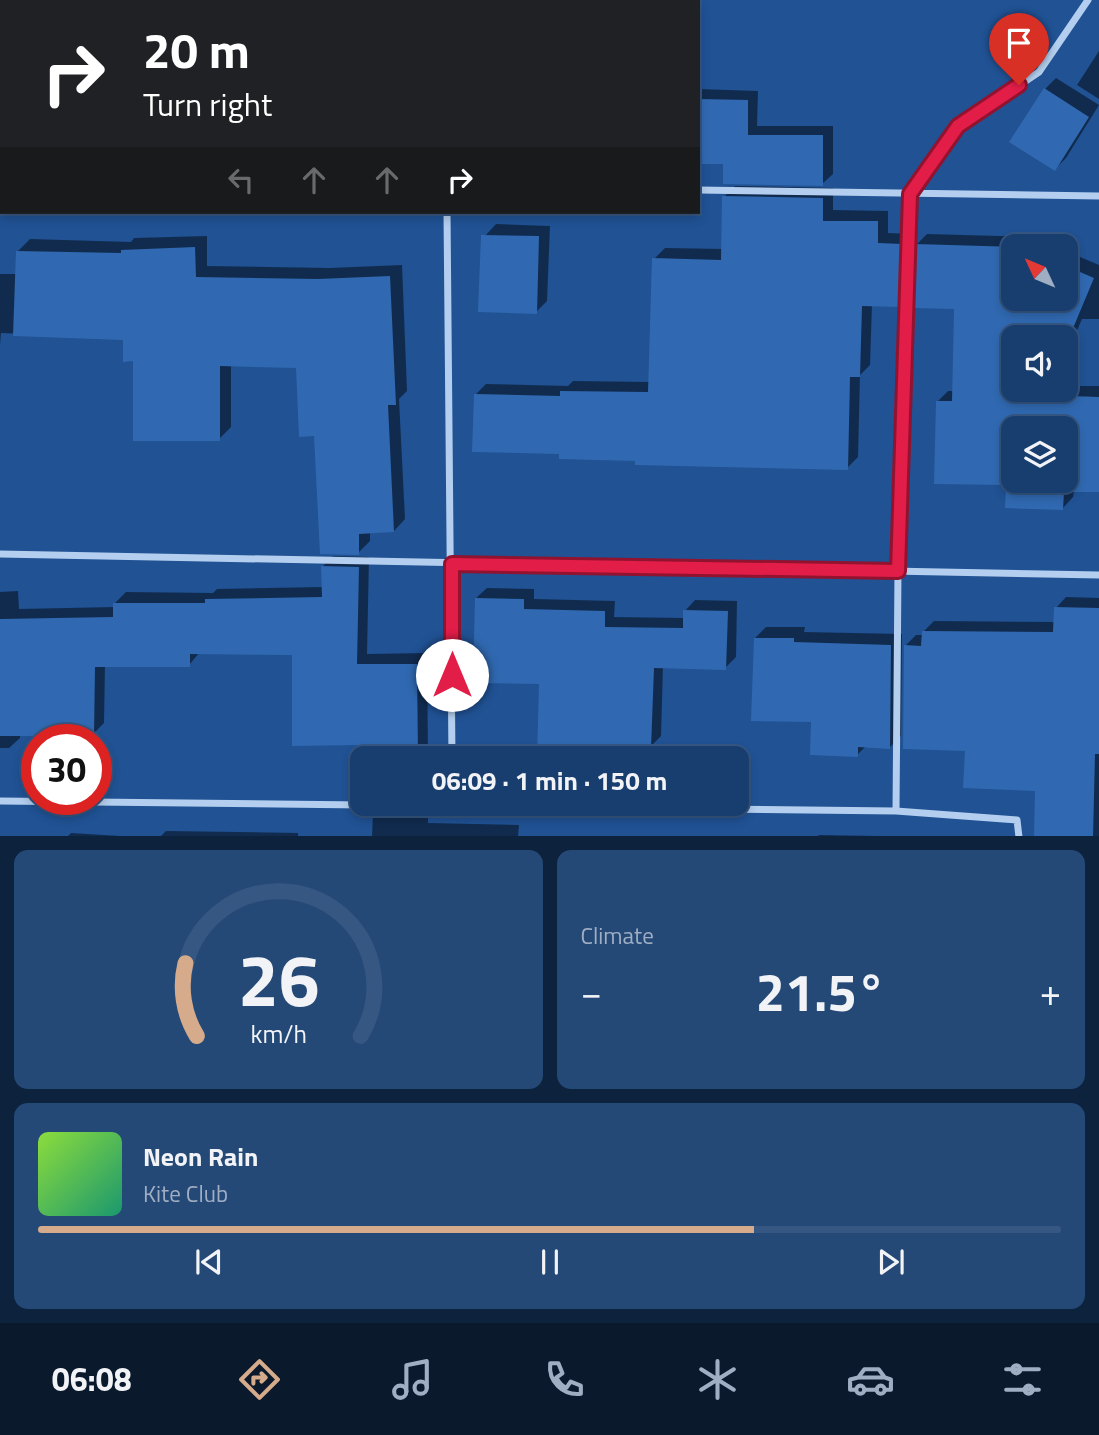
<!DOCTYPE html>
<html lang="en">
<head>
<meta charset="utf-8">
<style>
  :root { --surface:#183e6f; --page:#254977; --text:#f1f3f6; --muted:#9faec3; --line:#365782; --accent:#d6ab8b }
  body { margin:0; font-family:"Titillium Web",sans-serif; background:var(--page); color:var(--text); height:100vh; display:flex; flex-direction:column; font-size:26px; white-space:nowrap }
  * { box-sizing:border-box; margin:0 }
  p { font-size:23px; color:var(--muted) }
  .icon { flex:none; width:38px; height:38px; fill:none; stroke:currentColor; stroke-width:2; stroke-linecap:round; stroke-linejoin:round }
  .map { position:relative; height:836px; overflow:hidden }
  .sheet { display:flex; flex-direction:column; gap:14px; padding:14px; background:#0d223d; flex:1 }
  .sheet>* { flex:none }
  .top-card { position:absolute; left:0px; top:0px; width:700px; height:214px; box-shadow:0 4px 10px #0003,0 0 0 2px var(--line); background:#202124; color:#fff; overflow:hidden }
  .needle { width:46px; rotate:314deg }
  .tools { position:absolute; left:1001px; top:234px; display:grid; gap:14px }
  .tools a { display:grid; place-items:center; width:77px; height:77px; border-radius:14px; background:var(--surface); box-shadow:0 4px 10px #0003,0 0 0 2px var(--line); font-size:35px }
  .speed { position:absolute; left:21px; top:724px; display:flex; gap:14px; font-size:35px; font-weight:700; text-align:center }
  .speed>* { display:grid; place-content:center; width:91px; height:91px; border-radius:50%; background:var(--surface); box-shadow:0 4px 10px #0003,0 0 0 2px var(--line); line-height:1 }
  .speed .limit { border:10px solid #d22; background:#fff; color:#111 }
  .pin { position:absolute; display:grid; place-items:center; width:60px; height:60px; color:#fff; margin:-72px -30px; border-radius:50% 50% 50% 0; rotate:-45deg; box-shadow:0 0 7px #0007 }
  .pin .icon { rotate:45deg }
  .me { position:absolute; width:77px; margin:-38px; rotate:0deg; stroke-linejoin:round; filter:drop-shadow(0 0 5px #0008) }
  .turn { display:flex; align-items:center; gap:24px; height:147px; padding:0 28px; font-size:32px }
  .turn .icon { width:91px; height:91px; stroke-width:2.5 }
  .turn b { display:block; font-size:49px; line-height:60px }
  .lanes { display:flex; align-items:center; height:66px; padding:0 28px; background:#0003; justify-content:center; gap:35px; direction:ltr }
  .lanes .off { opacity:.35 }
  .big { font-size:52px; font-weight:700; line-height:1.1 }
  .sheet .widget { flex:1; display:flex; flex-direction:column; justify-content:center; gap:10px; min-width:0; padding:0 24px; border-radius:14px; background:var(--page) }
  .sheet .dial { align-items:center; gap:0 }
  .dial svg { height:182px; overflow:visible; fill:none; stroke:var(--line); stroke-width:7; stroke-linecap:round; text-anchor:middle }
  .dial text { fill:var(--text); stroke:none }
  .song { display:flex; align-items:center; gap:21px }
  .cover { width:84px; height:84px; border-radius:10px; background:linear-gradient(135deg,hsl(90 70% 55%),hsl(160 70% 35%)) }
  .played { height:7px; border-radius:4px; background:linear-gradient(90deg,var(--accent) 70%,var(--line) 70%) }
  .keys { display:flex; justify-content:space-around; direction:ltr }
  .heat { display:flex; justify-content:space-between; align-items:center; font-size:38px; direction:ltr }
  .sheet .tiles { flex:1; display:grid; gap:14px; grid-template-columns:1fr 1fr }
  .widget:last-child { grid-column:span 2 }
  .trip { position:absolute; left:350px; top:746px; width:399px; height:70px; border-radius:14px; background:var(--surface); box-shadow:0 4px 10px #0003,0 0 0 2px var(--line); font-weight:700; line-height:70px; text-align:center }
  .tab-bar { display:flex; height:112px; justify-content:space-around; align-items:center; background:#0a192c; color:var(--muted) }
  .tab-bar .icon { width:49px; height:49px }
  .tab-bar .current { color:var(--accent) }
  .tab-bar b { font-size:32px; color:var(--text) }
  .map>svg:first-child { display:block }
  .shadow { fill:#0007; fill-rule:evenodd }
  .building { fill:#3069b1; fill-rule:evenodd }
  .lines { fill:none; stroke-linecap:round; stroke-linejoin:round }
  .street { stroke:#b3ceee; stroke-width:7 }
  .route-casing { stroke:#92132f; stroke-width:18 }
  .route { stroke:#e11d48; stroke-width:12 }
</style>
</head>
<body>
<div class="map">
<svg width="1099" height="837" viewBox="0 0 1099 837">
  <rect width="100%" height="100%" fill="#205294"/>
  <!-- shadow -->
  <path class="shadow" d="M28 0H98L28 2Z
    M504 0H562V2H504Z
    M1099 51V99L1077 85Z
    M1056 78 1099 105 1066 158 1055 169 1045 89Z
    M698 89 758 91 757 126H833V174L822 184 725 163 698 162Z
    M735 186 833 188V210L888 211V233L912 234 911 295 900 306 872 305 870 365 860 375 858 457 847 468 637 459 560 452 475 395 486 384 568 386 573 381 650 382 654 259 665 248 723 249 724 197Z
    M496 224 550 226 547 301 536 312 485 236Z
    M927 234 1032 237 1056 247H1013V299H1066V251L1099 265V319H1082L1066 356V338H1013V390H1066V386H1099V490H1074L1073 497 1063 508 1008 483 938 401 948 391H954L956 307 916 245ZM1013 429H1066V481H1013Z
    M207 236V266L330 268 402 265 407 391 399 399 405 519 394 531 370 532V541L358 553 316 434 297 366 231 365V427L219 439 134 360 125 338 1 333 0 345V274H17L18 251 30 239 131 242 134 238Z
    M333 556 369 557 367 654 427 653 428 758H362V770H360V743L293 653 200 652 189 665H105L104 723 93 734H20V738L9 748H0V592L18 591 19 609 115 607V603L126 592 213 593 217 589 323 587 322 567Z
    M487 588 534 589V599L615 601 614 617 684 618 685 611 695 600 737 601 736 657 725 668 663 666 661 736 651 746 591 745V758H538L541 682 476 598Z
    M1066 597 1099 598V837H1036L1037 790 966 750 905 646 916 635H923V632L934 621 1055 622 1056 608Z
    M766 627H805L804 632 902 634 901 736 890 747 866 746 857 755 813 721 755 638Z
    M382 803H428V823L519 825 518 837H372L373 812Z
    M166 831 298 833V837H160Z
    M71 833 137 837H67Z
    M819 835 878 836V837H817Z"/>
  <!-- building -->
  <path class="building" d="M1044 88 1089 117 1055 171 1009 142Z
    M698 99 748 100V135H823V186L723 184V164H698Z
    M722 196 823 198V221H878V243L902 244 900 307 862 306 860 377H850L848 470 635 465V461L559 459V454L472 452 474 394 560 396V391L648 392 652 258 721 260Z
    M481 235 539 236 537 314 478 312Z
    M915 244 1021 247H1013V299H1066V266L1094 278 1066 345V338H1013V390H1046L1044 395 1099 397V492H1064L1063 510 1005 508 1006 485 934 484 936 401H952L954 309 913 308ZM1013 429H1066V481H1013Z
    M195 247 196 277 318 279 390 276 396 405H388L394 532 359 534V555L320 554 314 436 299 437 296 368 220 366V441H133V361L123 362V340L13 336 16 251 121 253V250Z
    M321 566 359 567 357 664H417L418 758H358V745L292 746V655L190 654V667H95L94 736H0V619L113 617V603H205V599L322 597Z
    M475 598 524 599V609L605 611V627L683 628V610L728 611 726 670 654 668 651 748 582 747V758H537L539 684 473 683Z
    M1054 607 1099 608V754H1095L1093 837H1034L1035 791 963 788 965 751 903 749 904 645 921 646 922 631 1053 632Z
    M754 638H794V642L891 645 890 749 858 747V757L810 755 811 722 751 721Z"/>
  <g class="lines">
    <!-- street -->
    <path class="street" d="M458 2V0
      M0 182H2
      M698 190 1099 196
      M447 212 452 758
      M0 554 1099 575
      M0 801 452 806V804
      M452 806 896 811 1017 820 1019 837
      M896 811 898 571 910 194 959 126 1039 72 1088 0"/>
  </g>
  <g class="lines">
    <!-- route casing -->
    <g class="route-casing">
      <path id="route" d="M452 675V564L898 571 910 194 958 126 1019 85"/>
    </g>
    <!-- route -->
    <use href="#route" class="route"/>
  </g>
</svg>
<div class="tools">
<a><svg class="needle" viewBox="-14 -14 28 28"><path d="M0-13l5 13h-10z" fill="#e53935"/><path d="M0 13l5-13h-10z" fill="#9faec3"/></svg></a>
<a><svg class="icon" aria-label="sound" viewBox="0 0 24 24"><path d="M4 9h4l5-4v14l-5-4H4zM17 9q2 3 0 6"/></svg></a>
<a><svg class="icon" aria-label="layers" viewBox="0 0 24 24"><path d="M12 4l9 5-9 5-9-5zM3 14l9 5 9-5"/></svg></a>
</div>
<div class="speed"><div class="limit">30</div></div>
<div class="pin" style="left:1019px;top:85px;background:#d93025"><svg class="icon" aria-label="arrive" viewBox="0 0 24 24"><path d="M6 21V4h12l-3 4 3 4H6"/></svg></div>
<svg class="me" style="left:452px;top:675px" viewBox="-20 -20 40 40"><circle r="19" fill="#fff"/><path d="M0-13L10 11 0 6-10 11z" fill="#e11d48"/></svg>
<div class="trip">06:09 · 1 min · 150 m</div>
<div class="top-card">
<div class="turn"><svg class="icon" aria-label="right" viewBox="0 0 24 24"><path d="M7 20v-9h11M14 6l5 5-5 5"/></svg><div><b>20 m</b>Turn right</div></div>
<div class="lanes"><svg class="icon off" aria-label="left" viewBox="0 0 24 24"><path d="M17 20v-9H6M10 6l-5 5 5 5"/></svg><svg class="icon off" aria-label="ahead" viewBox="0 0 24 24"><path d="M12 20V5M6 11l6-6 6 6"/></svg><svg class="icon off" aria-label="ahead" viewBox="0 0 24 24"><path d="M12 20V5M6 11l6-6 6 6"/></svg><svg class="icon" aria-label="right" viewBox="0 0 24 24"><path d="M7 20v-9h11M14 6l5 5-5 5"/></svg></div>
</div>
</div>
<section class="sheet">
<div class="tiles">
<div class="widget dial"><svg viewBox="0 0 100 80">
<path d="M14 69A42 42 0 1 1 86 69"/>
<path d="M14 69A42 42 0 0 1 9 37" stroke="#d6ab8b"/>
<text x="50" y="56" font-size="32" font-weight="700">26</text>
<text x="50" y="72" font-size="11">km/h</text>
</svg></div>
<div class="widget"><p>Climate</p>
<div class="heat"><a>−</a><b class="big">21.5°</b><a>+</a></div>
</div>
<div class="widget">
<div class="song"><i class="cover"></i><div><b>Neon Rain</b><p>Kite Club</p></div></div>
<div class="played"></div>
<div class="keys"><svg class="icon" aria-label="previous" viewBox="0 0 24 24"><path d="M18 5L8 12l10 7zM5 5v14"/></svg><svg class="icon" aria-label="pause" viewBox="0 0 24 24"><path d="M8 5v14M16 5v14"/></svg><svg class="icon" aria-label="next" viewBox="0 0 24 24"><path d="M6 5l10 7-10 7zM19 5v14"/></svg></div>
</div>
</div>
</section>
<nav class="tab-bar">
<b>06:08</b>
<svg class="icon current" aria-label="directions" viewBox="0 0 24 24"><path d="M12 3l9 9-9 9-9-9zM9 14v-3h6M13 9l2 2-2 2"/></svg>
<svg class="icon" aria-label="music" viewBox="0 0 24 24"><path d="M9 18V5l10-2v13"/><circle cx="6" cy="18" r="3"/><circle cx="16" cy="16" r="3"/></svg>
<svg class="icon" aria-label="phone" viewBox="0 0 24 24"><path d="M5 4h4l2 5-3 2q2 4 5 5l2-3 5 2v4C11 20 4 13 5 4z"/></svg>
<svg class="icon" aria-label="climate" viewBox="0 0 24 24"><path d="M12 3v18M4 7l16 10M4 17L20 7"/></svg>
<svg class="icon" aria-label="car" viewBox="0 0 24 24"><path d="M5 17H2v-5l4-1 3-4h7l3 4 3 1v5h-3M9 17h6M6 11h13"/><circle cx="7" cy="17" r="2"/><circle cx="17" cy="17" r="2"/></svg>
<svg class="icon" aria-label="filters" viewBox="0 0 24 24"><path d="M4 7h16M4 17h16"/><circle cx="9" cy="7" r="2"/><circle cx="15" cy="17" r="2"/></svg>
</nav>
</body>
</html>
